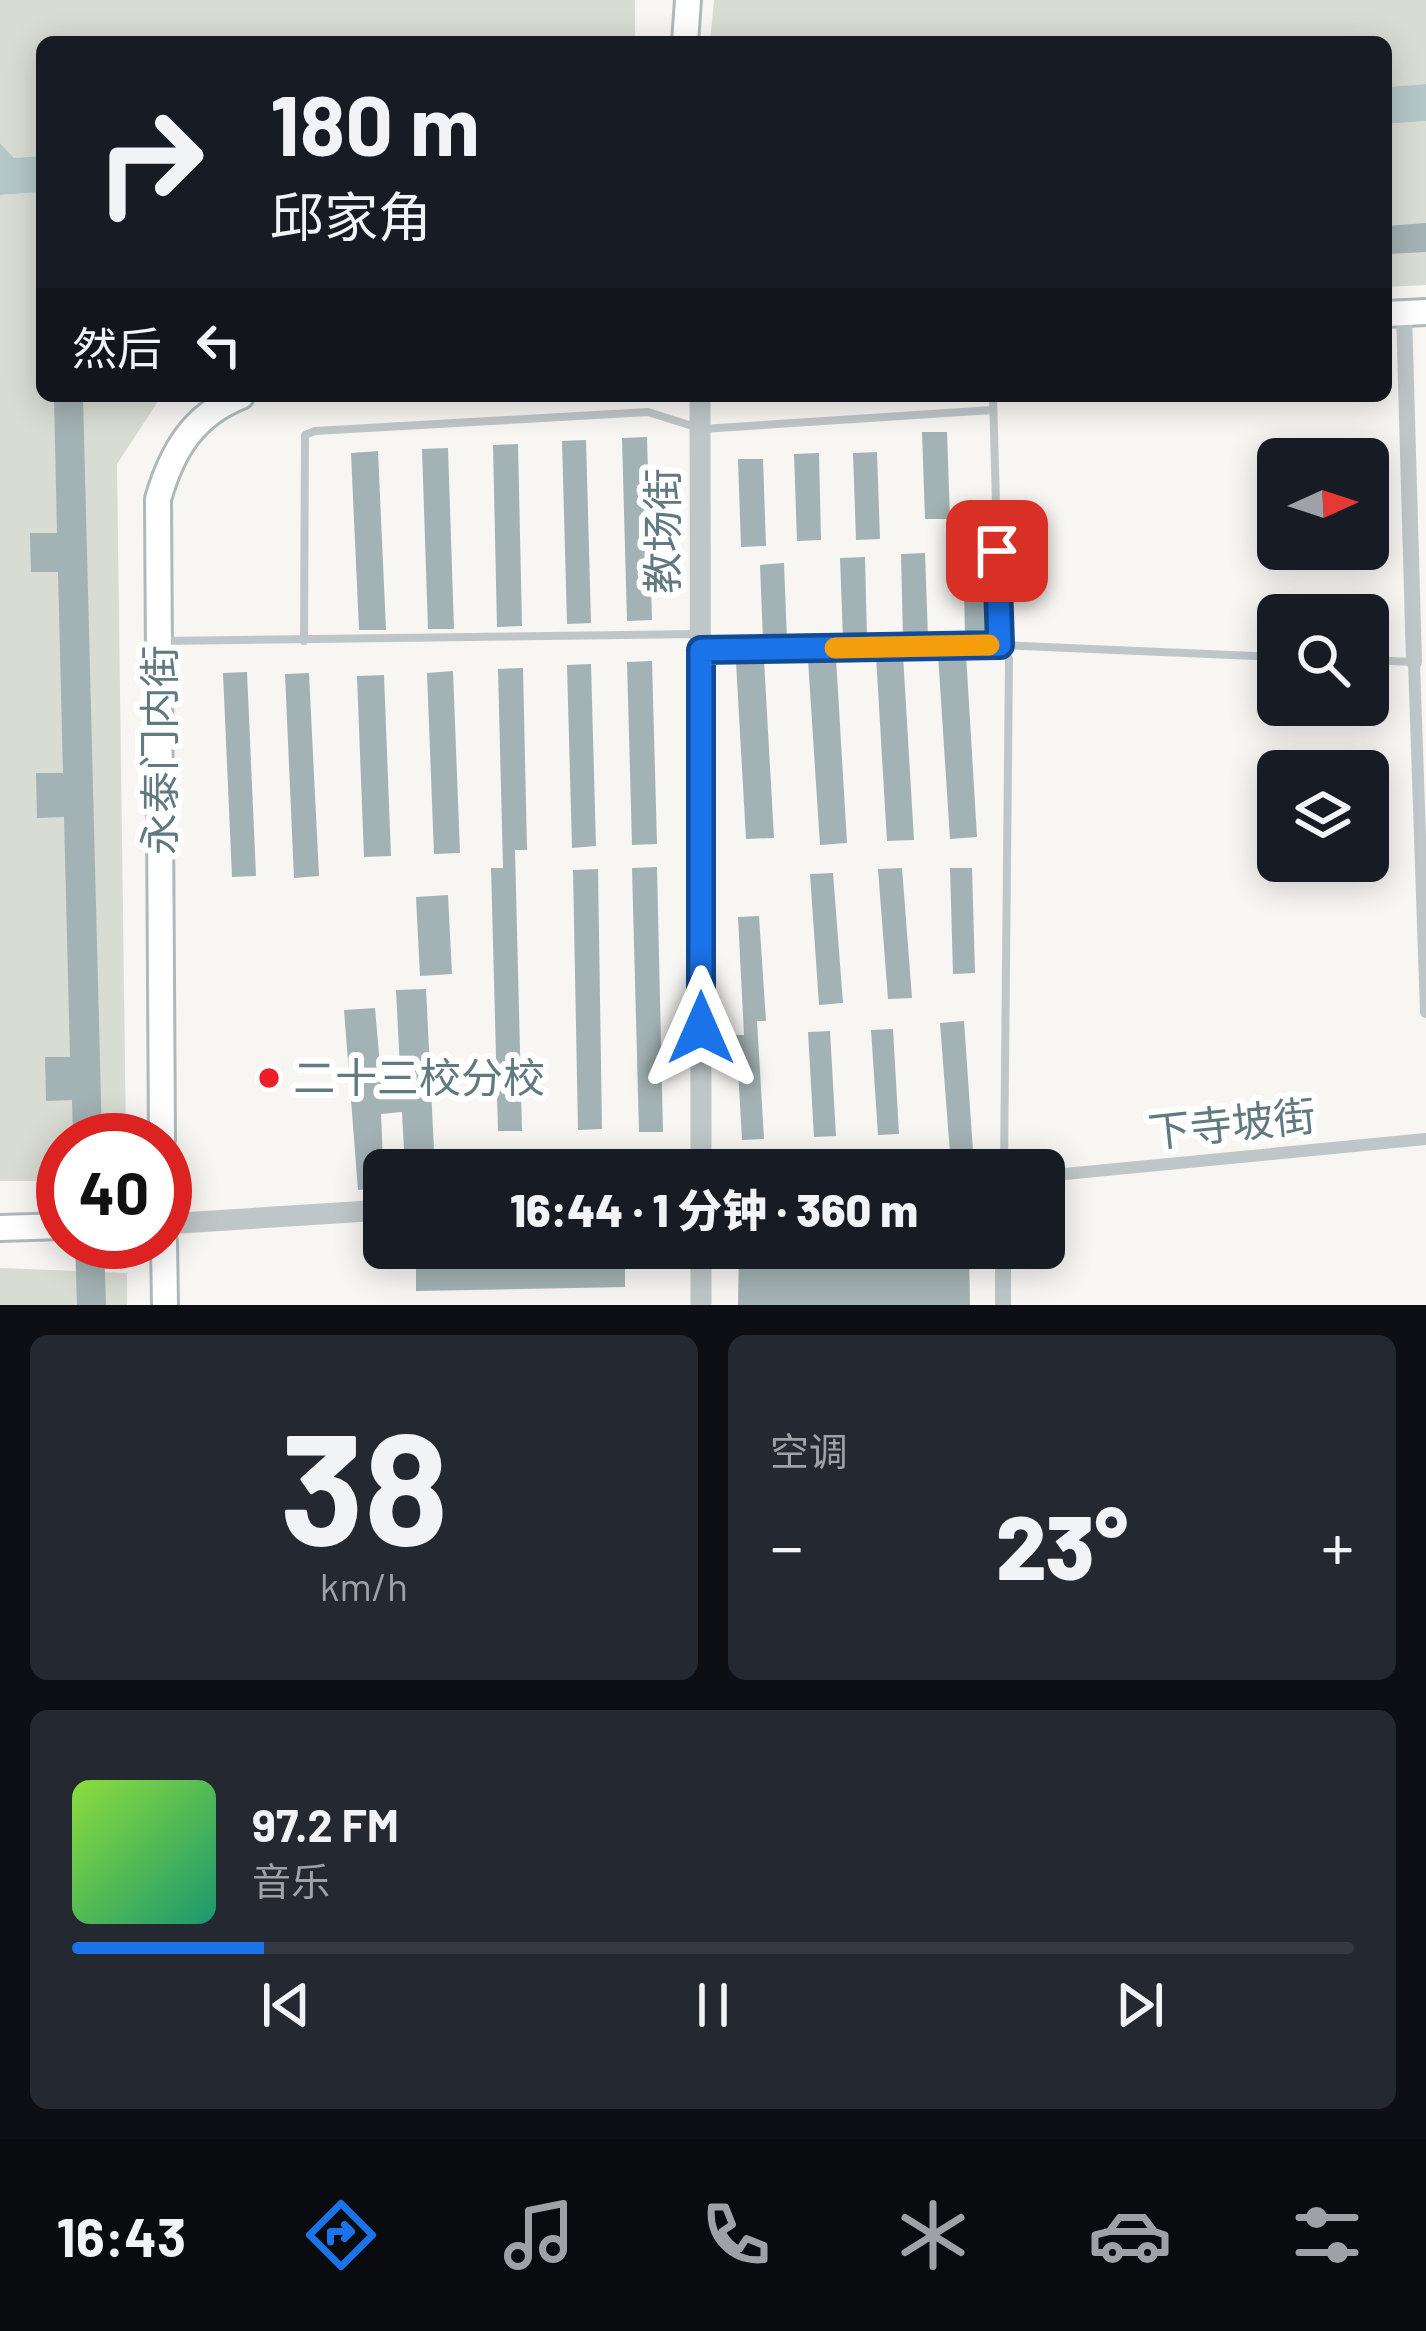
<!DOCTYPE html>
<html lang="zh">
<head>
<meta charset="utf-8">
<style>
  :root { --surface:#171b24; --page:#242831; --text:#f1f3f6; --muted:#9ea1a6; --line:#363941; --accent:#1a73e8 }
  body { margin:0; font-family:Barlow,"Noto Sans SC",sans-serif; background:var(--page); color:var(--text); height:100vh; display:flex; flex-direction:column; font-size:45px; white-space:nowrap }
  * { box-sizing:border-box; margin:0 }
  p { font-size:39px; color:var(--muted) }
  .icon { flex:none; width:66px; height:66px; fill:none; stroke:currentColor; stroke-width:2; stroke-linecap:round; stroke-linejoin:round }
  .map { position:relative; height:1305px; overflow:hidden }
  .drawer { display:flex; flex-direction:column; gap:30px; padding:30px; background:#0d0f14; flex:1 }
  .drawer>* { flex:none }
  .hud { position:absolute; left:36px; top:36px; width:1356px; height:366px; border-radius:18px; box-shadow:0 6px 30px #0003; background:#171b24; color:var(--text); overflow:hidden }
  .needle { width:78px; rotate:87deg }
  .fabs { position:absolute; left:1257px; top:438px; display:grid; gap:24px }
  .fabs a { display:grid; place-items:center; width:132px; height:132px; border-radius:18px; background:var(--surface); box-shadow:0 6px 30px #0003; font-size:60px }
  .speed { position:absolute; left:36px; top:1113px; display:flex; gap:24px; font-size:60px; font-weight:700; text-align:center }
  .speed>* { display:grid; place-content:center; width:156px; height:156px; border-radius:50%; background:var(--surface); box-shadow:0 6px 30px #0003; line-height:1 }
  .speed .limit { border:18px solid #d22; background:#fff; color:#111 }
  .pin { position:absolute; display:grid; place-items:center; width:102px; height:102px; color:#fff; margin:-51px; border-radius:24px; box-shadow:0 6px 18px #0006 }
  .me { position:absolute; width:132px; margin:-66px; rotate:0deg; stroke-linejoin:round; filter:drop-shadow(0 0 9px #0008) }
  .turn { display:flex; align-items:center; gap:42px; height:252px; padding:0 36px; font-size:54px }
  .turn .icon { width:156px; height:156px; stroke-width:2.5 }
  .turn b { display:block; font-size:84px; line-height:102px }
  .then { display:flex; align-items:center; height:114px; padding:0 36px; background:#0003; gap:24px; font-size:45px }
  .big { font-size:90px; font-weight:800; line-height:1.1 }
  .drawer .card { flex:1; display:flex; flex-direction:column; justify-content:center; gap:18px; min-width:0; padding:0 42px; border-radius:18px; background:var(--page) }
  .drawer .dial { align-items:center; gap:0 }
  .dial b { font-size:156px; line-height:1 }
  .song { display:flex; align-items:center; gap:36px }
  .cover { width:144px; height:144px; border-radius:18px; background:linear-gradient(135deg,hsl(90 70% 55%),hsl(160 70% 35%)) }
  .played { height:12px; border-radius:6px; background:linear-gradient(90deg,var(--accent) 15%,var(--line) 15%) }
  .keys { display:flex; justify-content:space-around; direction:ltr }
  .heat { display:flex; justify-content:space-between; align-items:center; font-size:66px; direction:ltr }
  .drawer .tiles { flex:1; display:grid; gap:30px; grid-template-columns:1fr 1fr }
  .card:last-child { grid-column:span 2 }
  .trip { position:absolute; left:363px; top:1149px; width:702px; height:120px; border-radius:18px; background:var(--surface); box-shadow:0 6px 30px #0003; font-weight:800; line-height:120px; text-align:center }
  .tab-bar { display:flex; height:192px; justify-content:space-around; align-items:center; background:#090b0e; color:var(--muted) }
  .tab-bar .icon { width:84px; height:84px }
  .tab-bar .active { color:var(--accent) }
  .tab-bar b { font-size:54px; color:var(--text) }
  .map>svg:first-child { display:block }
  .green { fill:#d8dcd2 }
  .water { fill:#b4c7c7 }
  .building { fill:#a3b2b4 }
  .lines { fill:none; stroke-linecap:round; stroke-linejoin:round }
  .secondary-casing { stroke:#afb9bb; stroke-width:30 }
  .service { stroke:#bfc6c8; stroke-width:8 }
  .pedestrian { stroke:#bfc6c8; stroke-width:12 }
  .minor { stroke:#bfc6c8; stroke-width:16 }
  .tertiary { stroke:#bfc6c8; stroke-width:21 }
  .secondary { stroke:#fff; stroke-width:24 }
  .route-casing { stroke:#114b97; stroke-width:30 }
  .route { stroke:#1a73e8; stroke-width:21 }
  .slow { stroke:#f59e0b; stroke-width:21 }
  .poi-dot { fill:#ec1e27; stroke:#fff; stroke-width:4.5 }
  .labels { text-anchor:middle; stroke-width:12; stroke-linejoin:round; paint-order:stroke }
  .street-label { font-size:42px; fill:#607a80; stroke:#fff }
  .poi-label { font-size:42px; fill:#607a80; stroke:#fff; text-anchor:start }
</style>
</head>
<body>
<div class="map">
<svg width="1426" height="1305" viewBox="0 0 1426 1305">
  <rect width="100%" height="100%" fill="#f7f6f3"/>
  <!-- green -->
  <path class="green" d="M0 0H635V42H42V156L14 158 0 143Z
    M714 0H1426V84L1386 87V42H710Z
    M1426 121V285L1386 287V124Z
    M42 192V396L159 400 117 464 126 1140H63V1181H0V195Z
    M0 1268 127 1273V1305H0Z"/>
  <!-- water -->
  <path class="water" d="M1426 84V121L1386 124V87Z
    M0 143 14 158 42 156V192L0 195Z"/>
  <!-- building -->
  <path class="building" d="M1426 223V252L1386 254V226Z
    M54 396H83L102 1140H73L72 1100 46 1101 45 1057H70L64 817 37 818 36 773H63L58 572H31L30 533H57Z
    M922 432H947L950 519H925Z
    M647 437 652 620 627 621 622 438Z
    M586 440 591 623 567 624 562 441Z
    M518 444 522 626 497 627 493 445Z
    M448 448 454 629H428L422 449Z
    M378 451 386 630H359L351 453Z
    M877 452 880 539 856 540 853 453Z
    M819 453 821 540 797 541 794 454Z
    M738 459H763L766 546 741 547Z
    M989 538 991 637H965L963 539Z
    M925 553 928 638H903L901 554Z
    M865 557 867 639H843L840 558Z
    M784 563 787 640 763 641 760 565Z
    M938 654H966L977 837 950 839Z
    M903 655 914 840 887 841 876 656Z
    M836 658 847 843 820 845 808 660Z
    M764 660 774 838 746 839 736 662Z
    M652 661 657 844 632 845 627 662Z
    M591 664 596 846 572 848 567 665Z
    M523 668 527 850H515L522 1131H498L491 868H503L498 669Z
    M453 671 460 853 434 854 427 673Z
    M247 672 256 876 232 877 223 673Z
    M309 673 319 876 294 878 285 674Z
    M384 675 391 856 364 857 357 676Z
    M657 867 663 1132H639L632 868Z
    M902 868 912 998 888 999 878 869Z
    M950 868H972L975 973 953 974Z
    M598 869 602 1129 578 1130 573 870Z
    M833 873 843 1003 819 1005 810 874Z
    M448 895 452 974 420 976 416 897Z
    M759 916 766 1021H757L764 1139 742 1140 736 1035H744L738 917Z
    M426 989 435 1170H405L402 1112 381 1114 384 1188 358 1190 344 1010 375 1008 382 1089 401 1088 396 990Z
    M964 1021 973 1151 950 1153 940 1023Z
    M893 1029 899 1134 878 1135 871 1030Z
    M830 1031 836 1136 814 1137 808 1032Z
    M75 1242H104L106 1305H77Z
    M739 1248H969L970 1305H738Z
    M625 1250V1287L416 1291V1253Z"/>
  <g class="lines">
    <!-- secondary casing -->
    <g class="secondary-casing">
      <path id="secondary" d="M685 42 688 0
        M1386 314 1426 312
        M162 1140 158 499C172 451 193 415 241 396
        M0 1228 63 1226
        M164 1242 165 1305"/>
    </g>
    <!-- service -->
    <path class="service" d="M993 396 1000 645
      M163 641 700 634
      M304 641 305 435 315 431 648 412 702 429 993 410
      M1000 646 1009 659 1004 1170
      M704 650 1000 645 1278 657
      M1368 660 1414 662"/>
    <!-- pedestrian -->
    <path class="pedestrian" d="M1414 662 1426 1012
      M1044 1176 1426 1139"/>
    <!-- minor -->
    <path class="minor" d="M1404 313 1414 662
      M1003 1305V1248"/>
    <!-- tertiary -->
    <path class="tertiary" d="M700 396 701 1170
      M165 1224 384 1210
      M701 1248V1305"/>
    <!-- secondary -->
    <use href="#secondary" class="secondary"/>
  </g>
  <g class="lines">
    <!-- route casing -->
    <g class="route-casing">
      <path id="route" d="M701 1028V650L1000 645 997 551"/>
    </g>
    <!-- route -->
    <use href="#route" class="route"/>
    <!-- slow -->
    <path class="slow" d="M835 648 989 645"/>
  </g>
  <!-- markers -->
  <circle class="poi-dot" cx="269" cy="1078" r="12"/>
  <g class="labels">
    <!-- street labels -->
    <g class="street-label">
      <text transform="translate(663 531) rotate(-90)" y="15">教场街</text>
      <text transform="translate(160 750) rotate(-90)" y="15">永泰门内街</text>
      <text transform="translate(1232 1124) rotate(-6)" y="15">下寺坡街</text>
    </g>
    <!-- poi labels -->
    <g class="poi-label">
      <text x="293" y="1093">二十三校分校</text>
    </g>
  </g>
</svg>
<div class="fabs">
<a><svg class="needle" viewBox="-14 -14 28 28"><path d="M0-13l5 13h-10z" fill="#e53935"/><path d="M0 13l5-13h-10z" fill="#9ea1a6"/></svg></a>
<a><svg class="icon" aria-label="search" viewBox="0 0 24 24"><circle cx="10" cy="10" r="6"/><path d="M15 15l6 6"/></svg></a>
<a><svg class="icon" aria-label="layers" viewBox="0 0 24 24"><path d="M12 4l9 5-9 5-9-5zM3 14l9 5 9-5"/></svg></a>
</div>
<div class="speed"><div class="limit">40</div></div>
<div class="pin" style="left:997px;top:551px;background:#d93025"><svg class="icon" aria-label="arrive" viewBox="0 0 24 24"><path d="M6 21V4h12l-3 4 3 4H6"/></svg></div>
<svg class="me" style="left:701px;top:1028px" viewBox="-20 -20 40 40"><path d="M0-17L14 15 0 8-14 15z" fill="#1a73e8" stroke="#fff" stroke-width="4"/></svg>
<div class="trip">16:44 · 1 分钟 · 360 m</div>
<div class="hud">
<div class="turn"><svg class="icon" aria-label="right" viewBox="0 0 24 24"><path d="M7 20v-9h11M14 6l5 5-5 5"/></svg><div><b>180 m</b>邱家角</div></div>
<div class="then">然后<svg class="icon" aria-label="left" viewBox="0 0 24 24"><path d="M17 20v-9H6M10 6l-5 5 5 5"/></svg></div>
</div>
</div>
<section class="drawer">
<div class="tiles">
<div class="card dial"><b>38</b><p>km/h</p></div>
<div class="card"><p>空调</p>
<div class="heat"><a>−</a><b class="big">23°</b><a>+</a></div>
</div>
<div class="card">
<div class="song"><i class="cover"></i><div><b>97.2 FM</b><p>音乐</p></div></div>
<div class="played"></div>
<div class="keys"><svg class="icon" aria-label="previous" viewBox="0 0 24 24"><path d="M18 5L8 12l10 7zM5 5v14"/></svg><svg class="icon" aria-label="pause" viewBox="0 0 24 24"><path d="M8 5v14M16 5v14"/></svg><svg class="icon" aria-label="next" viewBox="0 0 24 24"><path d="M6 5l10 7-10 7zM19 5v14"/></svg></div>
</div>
</div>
</section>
<nav class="tab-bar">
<b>16:43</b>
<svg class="icon active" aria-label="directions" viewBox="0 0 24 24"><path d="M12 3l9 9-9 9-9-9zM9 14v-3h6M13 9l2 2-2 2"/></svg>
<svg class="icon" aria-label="music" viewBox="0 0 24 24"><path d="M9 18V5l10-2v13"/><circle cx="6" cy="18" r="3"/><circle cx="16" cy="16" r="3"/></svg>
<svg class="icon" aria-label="phone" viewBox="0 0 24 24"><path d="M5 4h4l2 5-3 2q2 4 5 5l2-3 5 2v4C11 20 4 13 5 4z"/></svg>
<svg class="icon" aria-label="climate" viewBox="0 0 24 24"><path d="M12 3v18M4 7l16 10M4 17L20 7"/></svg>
<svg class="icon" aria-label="car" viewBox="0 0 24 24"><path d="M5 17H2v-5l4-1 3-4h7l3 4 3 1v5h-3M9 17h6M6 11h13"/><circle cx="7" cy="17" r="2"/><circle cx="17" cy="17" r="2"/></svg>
<svg class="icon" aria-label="filters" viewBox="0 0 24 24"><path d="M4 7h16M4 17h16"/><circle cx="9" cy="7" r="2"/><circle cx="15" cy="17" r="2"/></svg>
</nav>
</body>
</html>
